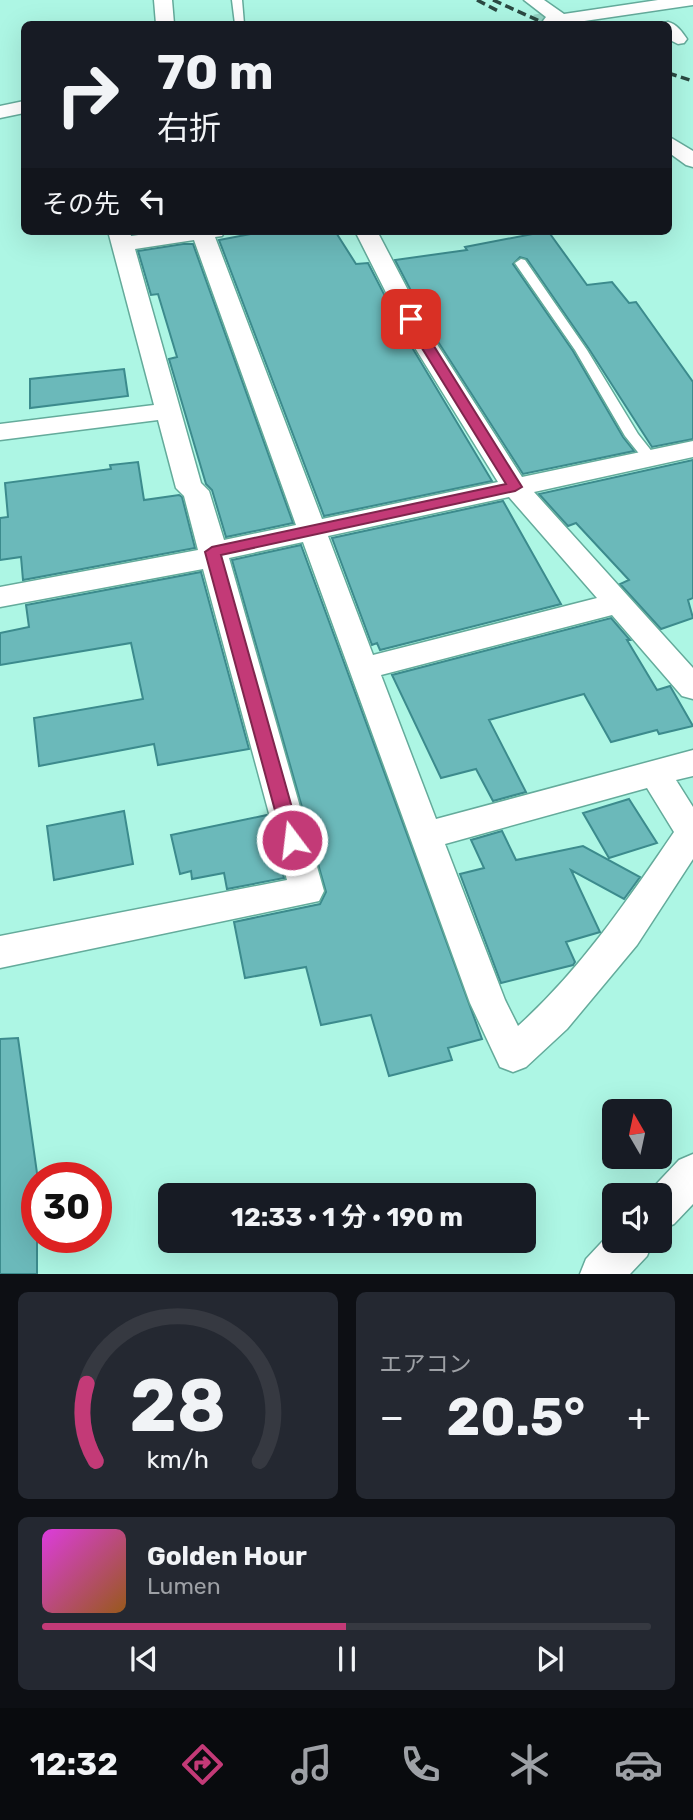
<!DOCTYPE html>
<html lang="ja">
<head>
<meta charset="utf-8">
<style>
  :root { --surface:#171b24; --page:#242831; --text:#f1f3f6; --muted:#9ea1a6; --line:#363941; --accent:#c33a77 }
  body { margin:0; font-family:Rubik,"Noto Sans JP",sans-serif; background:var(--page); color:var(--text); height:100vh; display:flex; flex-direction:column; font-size:26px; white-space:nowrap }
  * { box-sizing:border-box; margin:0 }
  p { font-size:23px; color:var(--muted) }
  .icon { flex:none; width:38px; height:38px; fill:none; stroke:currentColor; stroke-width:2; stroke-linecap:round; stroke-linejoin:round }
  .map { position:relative; height:1274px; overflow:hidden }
  .side { display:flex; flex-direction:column; gap:18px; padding:18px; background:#0d0f14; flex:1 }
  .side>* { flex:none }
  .banner { position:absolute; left:21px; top:21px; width:651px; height:214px; border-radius:10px; box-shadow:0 7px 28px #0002; background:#171b24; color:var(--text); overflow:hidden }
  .needle { width:46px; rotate:351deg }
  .controls { position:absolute; left:602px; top:1099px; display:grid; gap:14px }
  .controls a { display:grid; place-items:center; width:70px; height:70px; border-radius:10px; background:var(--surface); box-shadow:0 7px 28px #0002; font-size:35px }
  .speed { position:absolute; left:21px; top:1162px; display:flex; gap:14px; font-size:35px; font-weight:700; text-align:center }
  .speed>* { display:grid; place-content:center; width:91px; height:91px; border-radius:50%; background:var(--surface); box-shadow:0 7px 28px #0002; line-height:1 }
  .speed .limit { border:10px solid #d22; background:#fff; color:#111 }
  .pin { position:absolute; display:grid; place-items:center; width:60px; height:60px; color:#fff; margin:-30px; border-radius:14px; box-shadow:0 4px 10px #0006 }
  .me { position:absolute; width:77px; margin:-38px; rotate:345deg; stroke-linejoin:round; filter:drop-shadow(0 0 5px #0008) }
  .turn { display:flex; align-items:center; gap:24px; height:147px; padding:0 21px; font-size:32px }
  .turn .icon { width:91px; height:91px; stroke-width:2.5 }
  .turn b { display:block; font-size:49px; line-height:60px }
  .then { display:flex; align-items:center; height:66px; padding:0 21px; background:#0003; gap:14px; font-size:26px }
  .big { font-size:52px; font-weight:700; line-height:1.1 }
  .side .card { flex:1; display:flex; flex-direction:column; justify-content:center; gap:10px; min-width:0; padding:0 24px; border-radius:10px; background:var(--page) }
  .side .dial { align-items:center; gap:0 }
  .dial svg { height:182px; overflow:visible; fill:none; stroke:var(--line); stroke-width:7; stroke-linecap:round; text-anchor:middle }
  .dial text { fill:var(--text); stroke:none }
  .song { display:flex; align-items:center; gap:21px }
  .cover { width:84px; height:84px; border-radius:10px; background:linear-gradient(135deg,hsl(300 70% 55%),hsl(30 70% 35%)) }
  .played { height:7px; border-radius:4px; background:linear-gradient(90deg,var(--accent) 50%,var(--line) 50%) }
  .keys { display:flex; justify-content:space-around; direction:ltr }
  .heat { display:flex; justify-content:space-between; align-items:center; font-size:38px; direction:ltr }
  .side .tiles { flex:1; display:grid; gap:18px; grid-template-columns:1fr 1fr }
  .card:last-child { grid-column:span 2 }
  .trip { position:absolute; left:158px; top:1183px; width:378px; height:70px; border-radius:10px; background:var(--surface); box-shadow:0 7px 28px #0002; font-weight:700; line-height:70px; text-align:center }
  .dock { display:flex; height:112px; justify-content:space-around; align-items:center; background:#090b0e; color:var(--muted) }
  .dock .icon { width:49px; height:49px }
  .dock .on { color:var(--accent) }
  .dock b { font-size:32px; color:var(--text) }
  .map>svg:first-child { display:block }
  .building { fill:#6bb9ba; stroke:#3c8b8d; stroke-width:2 }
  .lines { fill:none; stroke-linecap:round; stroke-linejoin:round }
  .minor-tunnel { stroke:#93d4c4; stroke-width:19; stroke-dasharray:19 10; stroke-linecap:butt }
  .service-casing { stroke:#64ab9b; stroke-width:3 }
  .minor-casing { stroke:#64ab9b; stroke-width:3 }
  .service { fill:#fff; fill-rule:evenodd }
  .minor { fill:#fff; fill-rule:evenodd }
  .rail { stroke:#2b4942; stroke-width:3.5; stroke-dasharray:9 4.5; stroke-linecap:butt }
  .route { fill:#c33a77; stroke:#7f264d; stroke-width:2 }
</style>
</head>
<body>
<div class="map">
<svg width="693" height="1274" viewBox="0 0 693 1274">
  <rect width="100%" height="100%" fill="#adf6e4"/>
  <!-- building -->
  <path class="building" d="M267 231H335L356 264 368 263 407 339 492 481 324 516 219 240Z
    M548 231 587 285 612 282 629 303 636 302 693 382V439L652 447 589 349 527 259 520 257 513 264 573 351 623 437 634 451 523 474 435 337 395 260 467 250 465 247Z
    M183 244H193L293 523 226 537 212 490 206 484 169 359 177 357 158 294 151 295 138 251Z
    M124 369 128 396 30 408V379Z
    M693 460V598L688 600 693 618 661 629 620 584 629 580 576 523 568 526 539 494Z
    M138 462 144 500 179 495 182 497 195 548 23 580 21 557 0 560V518L8 517 5 483 111 469 110 465Z
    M503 501 561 604 380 650 377 643 372 645 332 538Z
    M301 545 482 1039 448 1048 452 1060 389 1076 371 1015 321 1025 306 967 245 978 234 922 320 904 326 892 232 560Z
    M201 572 249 749 158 765 154 744 39 766 34 718 143 699 131 643 0 665V633L29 627 26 605Z
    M611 618 630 640H627L657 690 670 686 693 726 659 734 657 730 611 742 584 694 489 720 526 792 493 801 476 769 441 778 392 675Z
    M629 799 657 843 609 858 583 813Z
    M124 811 133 864 54 880 47 826Z
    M267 815 284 878 227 889 224 873 192 879 191 871 180 874 171 835Z
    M502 831 516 860 583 846 640 877 624 899 571 870 600 932 566 942 575 962 573 965 501 983 460 874 484 868 471 840Z
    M18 1038 37 1173V1274H0V1039Z"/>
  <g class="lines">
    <!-- minor-tunnel -->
    <path class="minor-tunnel" d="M535 24 552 21"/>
    <!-- service casing -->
    <g class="service-casing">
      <path id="service" d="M232 0H242L244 24H235Z
        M521 259 525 260 587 350 638 434 657 458 655 461H645L625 436 575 350 515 263Z"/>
    </g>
    <!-- minor casing -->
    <g class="minor-casing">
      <path id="minor" d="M154 0H172L174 24H156Z
        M524 0H544L564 14 658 0H693V5L564 24H546L543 21 546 17Z
        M668 22C677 24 682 32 687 39L684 43 678 44 668 39V24H661Z
        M24 101V113L0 118V106Z
        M668 136 693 151V167L686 165 668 152Z
        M108 231H130L131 236 168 231H225L222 236 215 237 322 519 498 482 409 338 355 231H377L433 338 522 477 693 441V457L534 492 693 668V699L682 696 612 615 381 675 436 819 693 750V776L676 780 693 807V859L637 945 567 1029 526 1067 513 1072 500 1067 470 1003 303 542 229 558 324 891 319 901 0 968V936L287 880 203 569 0 607V587L198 550 184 496 176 488 158 420 0 440V424L154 405ZM194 240 296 525 224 540 209 491 201 483 135 249ZM509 497 597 598 373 655 328 536ZM647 788 674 832C627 901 580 970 518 1026L505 1000 445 844Z
        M693 1154V1204L674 1224 660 1230V1195H646L679 1160Z
        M614 1229V1241H653L647 1256 630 1274H580L586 1259Z"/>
    </g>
    <!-- service -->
    <use href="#service" class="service"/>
    <!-- minor -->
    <use href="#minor" class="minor"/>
    <!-- rail -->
    <path class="rail" d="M477 0 500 12
      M493 0 546 24
      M668 73 693 81"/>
  </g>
  <!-- route -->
  <path class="route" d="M411 315 417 319 522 487 515 491 221 555 301 840 299 845 292 847 286 845 283 840 205 552 212 547 506 484 404 319Z"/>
</svg>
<div class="controls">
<a><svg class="needle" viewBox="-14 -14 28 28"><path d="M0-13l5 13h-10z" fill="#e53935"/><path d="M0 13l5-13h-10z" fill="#9ea1a6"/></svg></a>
<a><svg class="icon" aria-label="sound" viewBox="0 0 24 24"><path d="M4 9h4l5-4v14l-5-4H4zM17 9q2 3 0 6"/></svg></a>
</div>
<div class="speed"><div class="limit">30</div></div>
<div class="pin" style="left:411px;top:319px;background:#d93025"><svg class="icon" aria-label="arrive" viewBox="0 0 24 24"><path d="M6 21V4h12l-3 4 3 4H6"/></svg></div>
<svg class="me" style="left:292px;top:840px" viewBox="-20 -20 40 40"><circle r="17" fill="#c33a77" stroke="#fff" stroke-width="3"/><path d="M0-11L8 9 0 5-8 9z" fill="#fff"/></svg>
<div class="trip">12:33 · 1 分 · 190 m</div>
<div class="banner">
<div class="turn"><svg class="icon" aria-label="right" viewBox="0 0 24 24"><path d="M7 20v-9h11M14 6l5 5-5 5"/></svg><div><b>70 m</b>右折</div></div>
<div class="then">その先<svg class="icon" aria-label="left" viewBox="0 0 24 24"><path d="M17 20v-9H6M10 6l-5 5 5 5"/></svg></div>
</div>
</div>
<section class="side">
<div class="tiles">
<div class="card dial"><svg viewBox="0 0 100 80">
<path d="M14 69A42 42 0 1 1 86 69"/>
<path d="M14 69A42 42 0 0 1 10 35" stroke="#c33a77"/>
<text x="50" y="56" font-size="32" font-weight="700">28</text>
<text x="50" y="72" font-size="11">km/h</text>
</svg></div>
<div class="card"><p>エアコン</p>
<div class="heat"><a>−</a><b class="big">20.5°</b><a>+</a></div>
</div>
<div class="card">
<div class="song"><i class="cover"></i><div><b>Golden Hour</b><p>Lumen</p></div></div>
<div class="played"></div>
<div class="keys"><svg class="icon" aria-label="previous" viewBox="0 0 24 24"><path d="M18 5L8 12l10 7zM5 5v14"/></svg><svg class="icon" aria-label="pause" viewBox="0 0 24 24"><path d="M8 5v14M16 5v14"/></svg><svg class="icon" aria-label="next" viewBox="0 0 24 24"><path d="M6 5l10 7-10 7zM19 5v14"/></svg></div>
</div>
</div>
</section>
<nav class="dock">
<b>12:32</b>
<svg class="icon on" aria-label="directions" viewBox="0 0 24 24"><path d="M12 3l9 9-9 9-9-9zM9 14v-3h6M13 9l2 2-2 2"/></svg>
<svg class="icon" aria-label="music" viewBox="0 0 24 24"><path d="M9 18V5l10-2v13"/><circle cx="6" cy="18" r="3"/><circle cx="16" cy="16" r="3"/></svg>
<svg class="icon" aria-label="phone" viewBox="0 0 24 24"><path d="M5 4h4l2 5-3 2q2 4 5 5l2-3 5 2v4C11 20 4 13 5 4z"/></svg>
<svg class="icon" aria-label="climate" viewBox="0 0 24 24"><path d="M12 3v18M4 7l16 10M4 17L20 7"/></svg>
<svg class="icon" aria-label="car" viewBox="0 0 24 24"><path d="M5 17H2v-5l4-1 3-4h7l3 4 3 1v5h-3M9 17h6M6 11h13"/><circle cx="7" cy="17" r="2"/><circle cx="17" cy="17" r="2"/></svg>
</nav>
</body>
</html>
